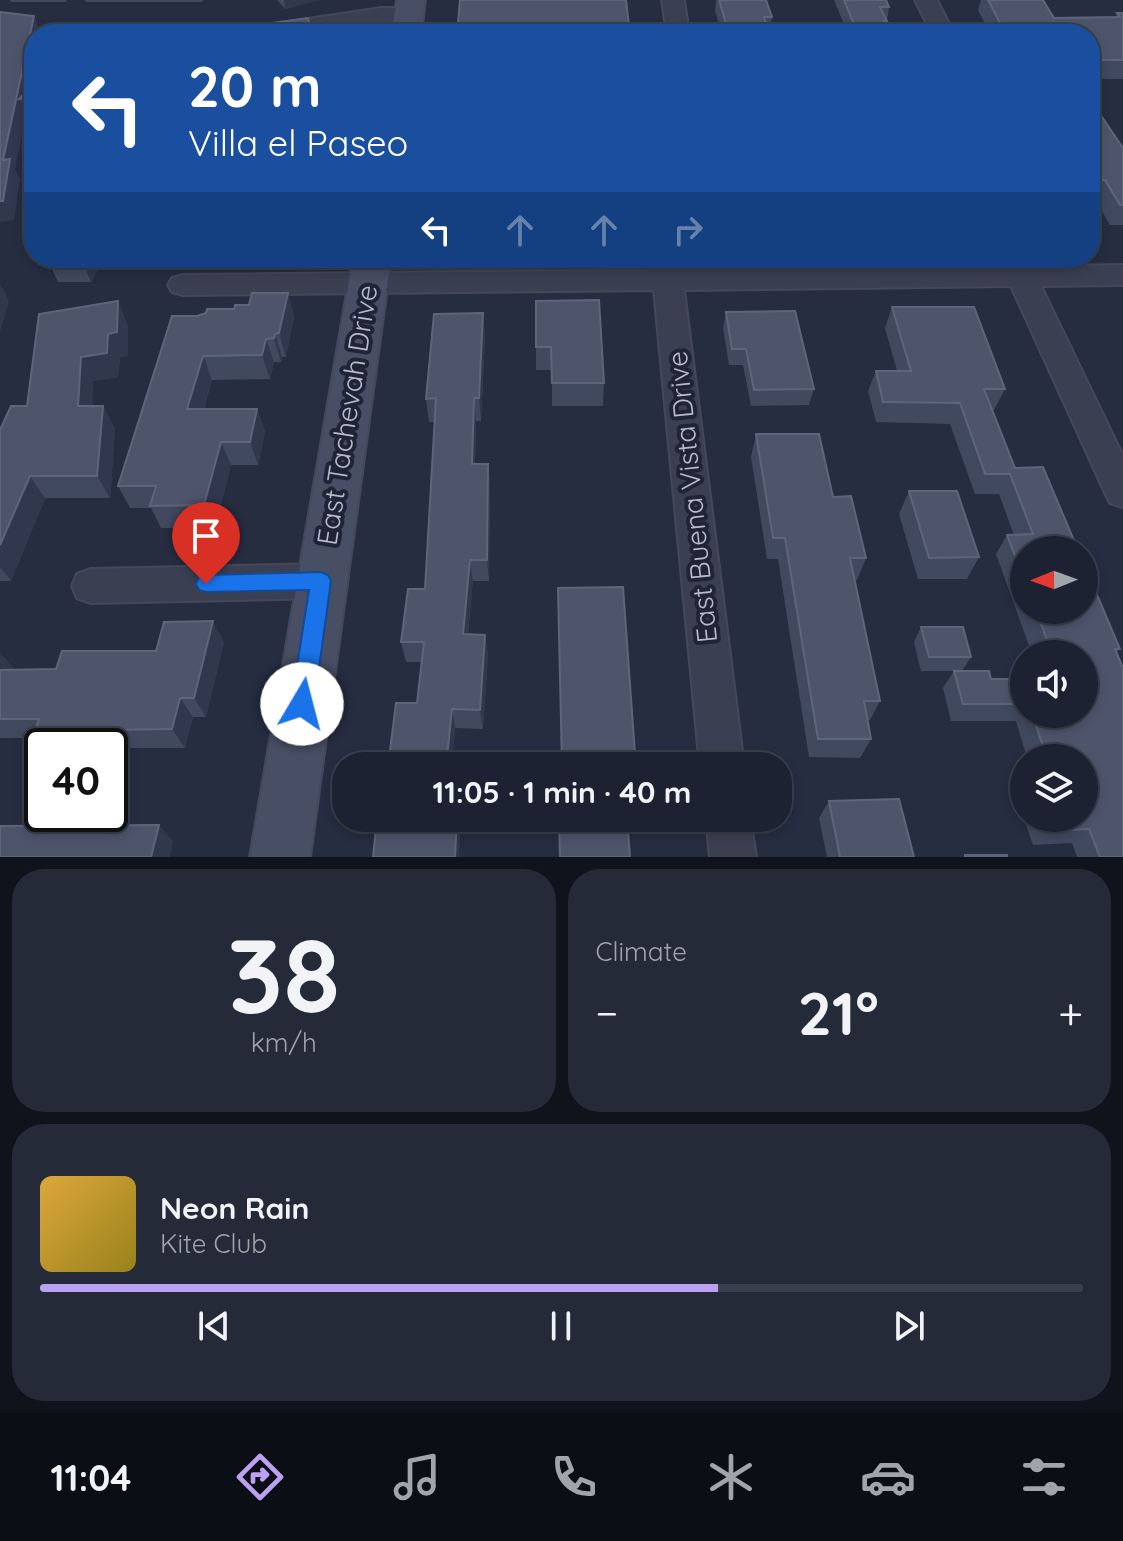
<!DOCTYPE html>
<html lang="en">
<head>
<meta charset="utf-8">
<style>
  :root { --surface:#1c2231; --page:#252a39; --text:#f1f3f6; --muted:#a0a4ab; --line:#3a3f4d; --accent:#bca0f2 }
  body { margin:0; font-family:Quicksand,sans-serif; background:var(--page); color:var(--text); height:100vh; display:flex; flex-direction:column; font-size:30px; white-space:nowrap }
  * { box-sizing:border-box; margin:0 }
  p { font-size:26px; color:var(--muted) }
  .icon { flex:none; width:44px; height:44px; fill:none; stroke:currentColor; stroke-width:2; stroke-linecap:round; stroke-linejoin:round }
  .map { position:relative; height:857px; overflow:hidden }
  .side { display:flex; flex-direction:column; gap:12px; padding:12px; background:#0f131b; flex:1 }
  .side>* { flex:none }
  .top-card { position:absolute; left:24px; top:24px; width:1076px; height:244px; border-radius:32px; box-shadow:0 4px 12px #0003,0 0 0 2px var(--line); background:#1a4fa0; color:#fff; overflow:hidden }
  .needle { width:52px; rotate:269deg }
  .controls { position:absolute; left:1010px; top:536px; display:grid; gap:16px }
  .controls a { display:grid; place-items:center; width:88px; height:88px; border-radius:50%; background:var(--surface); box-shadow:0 4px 12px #0003,0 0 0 2px var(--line); font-size:40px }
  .speed { position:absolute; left:24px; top:728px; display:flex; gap:16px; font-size:40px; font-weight:700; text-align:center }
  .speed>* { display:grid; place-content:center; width:104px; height:104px; border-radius:50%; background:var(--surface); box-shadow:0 4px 12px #0003,0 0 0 2px var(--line); line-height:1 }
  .speed .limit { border:4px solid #111; border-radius:12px; background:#fff; color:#111 }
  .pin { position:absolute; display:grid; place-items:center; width:68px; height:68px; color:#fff; margin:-82px -34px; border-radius:50% 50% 50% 0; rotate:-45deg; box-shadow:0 0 8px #0007 }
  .pin .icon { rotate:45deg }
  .me { position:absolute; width:88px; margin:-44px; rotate:8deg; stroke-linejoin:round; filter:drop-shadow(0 0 6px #0008) }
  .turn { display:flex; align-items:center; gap:28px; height:168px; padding:0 32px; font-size:36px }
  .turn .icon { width:104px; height:104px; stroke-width:2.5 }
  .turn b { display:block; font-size:56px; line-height:68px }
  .lanes { display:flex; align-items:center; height:76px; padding:0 32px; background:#0003; justify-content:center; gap:40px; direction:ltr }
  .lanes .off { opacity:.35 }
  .big { font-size:60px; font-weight:700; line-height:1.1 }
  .side .card { flex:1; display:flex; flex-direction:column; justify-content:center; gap:12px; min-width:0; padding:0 28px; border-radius:32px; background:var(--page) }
  .side .dial { align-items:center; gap:0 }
  .dial b { font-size:104px; line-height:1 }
  .song { display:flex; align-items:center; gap:24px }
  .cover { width:96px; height:96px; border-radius:12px; background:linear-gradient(135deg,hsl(40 70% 55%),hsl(50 70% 35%)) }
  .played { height:8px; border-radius:4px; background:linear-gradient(90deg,var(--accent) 65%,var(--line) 65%) }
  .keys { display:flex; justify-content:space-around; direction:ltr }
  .heat { display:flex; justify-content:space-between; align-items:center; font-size:44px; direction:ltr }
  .side .tiles { flex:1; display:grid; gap:12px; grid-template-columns:1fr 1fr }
  .card:last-child { grid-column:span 2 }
  .trip { position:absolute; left:332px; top:752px; width:460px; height:80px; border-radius:32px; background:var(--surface); box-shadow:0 4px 12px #0003,0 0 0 2px var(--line); font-weight:700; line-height:80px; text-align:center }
  .tab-bar { display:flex; height:128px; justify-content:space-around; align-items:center; background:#0b0e14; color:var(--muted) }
  .tab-bar .icon { width:56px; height:56px }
  .tab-bar .selected { color:var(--accent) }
  .tab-bar b { font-size:36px; color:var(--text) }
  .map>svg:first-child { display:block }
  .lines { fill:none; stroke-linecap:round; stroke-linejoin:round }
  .street-casing { stroke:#44485a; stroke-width:4 }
  .secondary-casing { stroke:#44485a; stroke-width:4 }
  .street { fill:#3a4051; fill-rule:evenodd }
  .secondary { fill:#484e64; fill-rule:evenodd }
  .wall { fill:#41495f }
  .shaded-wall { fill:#31384e }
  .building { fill:#4e556b; stroke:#5e657a; stroke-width:2 }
  .route { fill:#1a73e8; stroke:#114b97; stroke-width:2 }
  .labels { text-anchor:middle; stroke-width:8; stroke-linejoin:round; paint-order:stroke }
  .street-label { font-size:28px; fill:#b7bbcb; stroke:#1f2436 }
</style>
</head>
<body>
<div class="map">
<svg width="1123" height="857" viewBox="0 0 1123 857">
  <rect width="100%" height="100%" fill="#262d41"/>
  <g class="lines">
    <!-- street casing -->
    <g class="street-casing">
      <path id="street" d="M662 0H684L689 34H667Z
        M915 0H937L954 34H932Z
        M381 8H409L420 15 409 22H381L300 34H244L247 29 255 27Z
        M1029 258H1049L1053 266 1123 265V285L1041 286 1123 456V507L1110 503 1105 493 1011 286 684 290 744 766H700L654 290 183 295 172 292 168 285 172 278 183 275 664 270 688 261 698 264 702 269 1017 266Z
        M321 564 335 569 340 581 335 593 321 598 91 603 77 598 72 586 77 574 91 569Z
        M706 818H750L756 857H710Z"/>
    </g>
    <!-- secondary casing -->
    <g class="secondary-casing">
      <path id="secondary" d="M397 0H425L421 34H391Z
        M353 258H391L310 857H250Z"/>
    </g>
    <!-- street -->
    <use href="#street" class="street"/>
    <!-- secondary -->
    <use href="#secondary" class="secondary"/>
  </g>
  <!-- wall -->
  <path class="wall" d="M10 0H66L67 2H11Z
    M85 0H203L202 2H86Z
    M277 0H319L285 9Z
    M716 0H766L772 17 769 34H722L715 11Z
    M834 0H886L889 7 886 26 890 34H848Z
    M981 0H1043L1054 18 1115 17 1117 13H1123V79H1090V34H990L978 10Z
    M1090 99 1123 148V225H1110L1095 199H1091L1090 197Z
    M47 258H104L91 282H58Z
    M288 293 294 317 286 357H282L281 362H274L270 379 212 380 204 409H257L265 432 258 465H231L215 528H161L151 508H130L118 486 197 316 234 309Z
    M536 301 604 383 603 406H552V370H536Z
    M892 307 1005 389 994 410H992L1015 468 1078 550H1024V610H1084L1120 649 1117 652 1123 857H1077L1072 843 1033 845 1018 802 1024 795V818H1084V758H1027L1016 721H951L943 688 954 671 991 679H1024V714H1084V654H1032L996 554 1007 535H1014L999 494H975L950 424 876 422 868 391 876 371H897L885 328Z
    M726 312 814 389 809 405 751 406 743 365H729L723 328Z
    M483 313 485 337 481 421H476L475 464H488L490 486 489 581H473L468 634 485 635 488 655 483 729 455 728 452 766H388L417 703 421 662H406L401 642 425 589 435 422H429L426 399Z
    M128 325V356L120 357 118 377 93 381 92 406H103L115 429 110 498H45L11 581H0V430Z
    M756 434 833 497 866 558 857 580H855L880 701 870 720H867L871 739 860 758 809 757 778 559H767L751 457Z
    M909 491 979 557 967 579H918L899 514Z
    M558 588 635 754 634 766H562Z
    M921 627 971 657 962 671H921L914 642Z
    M224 642 206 717H193L185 748H114L42 746 41 784 23 766 32 738H0V653L15 670 56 669 156 651Z
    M829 801 914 857H827L819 818Z"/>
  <!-- shaded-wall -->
  <path class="shaded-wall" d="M284 0H319L285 9Z
    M34 16 41 34H34V74L29 97H34V120L29 121 26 114 15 169 20 179 14 220 0 222V201L3 160Z
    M82 258H104L91 282 81 259Z
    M0 283 9 301 0 332Z
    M288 293 294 317 286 357 279 333Z
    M118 301 128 325V356L120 357 118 377 93 381 90 429 78 406 81 357 108 334Z
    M483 313 485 337 481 421 479 398Z
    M275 334 282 357 281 362 274 338Z
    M266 339 274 362 270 379 262 355Z
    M203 356 212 380 197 432 187 409Z
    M474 398 476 421 474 487 472 464Z
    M103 406 115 429 110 498 97 476Z
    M257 409 265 432 258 465 250 442Z
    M221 442 231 465 215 528 204 505Z
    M488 464 490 486 489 581 487 560Z
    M30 476 45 498 11 581 0 567V545Z
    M470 560 473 581 466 655 463 634Z
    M213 621 224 642 206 717 194 698Z
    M485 635 488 655 483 729 480 710Z
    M0 653 17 672 0 679Z
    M180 698 193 717 185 748 172 729Z
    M452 709 455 728 452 766H446Z
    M99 730 114 748 110 764V746H94Z
    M457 818H461L459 857H455Z
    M159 825 173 841 170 857H151Z"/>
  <!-- building -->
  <path class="building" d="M460 0H626L630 34H457Z
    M719 0H766L772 17H764L769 34H729Z
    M844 0H886L889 7H880L887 21H884L890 34H858Z
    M988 0H1043L1054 18 1120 17 1117 13H1123V60H1090V34H1006Z
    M0 12 34 16 3 160 10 159 3 201H0Z
    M308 18 312 34H257L256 25Z
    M34 84V97L19 99Z
    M1090 99 1123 148V205H1120L1105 180H1101L1096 172H1090Z
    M47 258H82L81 259 47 260Z
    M252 293H288L279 333 275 334 274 338 266 339 262 355 203 356 187 409H257L250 442H221L204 505 150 506 156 486H118L172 316H197L206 313 207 309H234L235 305H249Z
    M599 300 604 383H552L551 347H536V301Z
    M118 301 117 332 108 334 107 353 81 357 78 406H103L97 476H30L0 545V430L11 406H27L39 314Z
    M892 307H974L1005 389H984L1015 468 1043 467 1078 550H1024V579L1007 535 1033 534 1010 474H985L960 403 883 402 876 371H911Z
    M795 311 814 389 754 390 746 349H732L726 312Z
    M483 313 479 398H474L472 464H488L487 560H470L463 634 485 635 480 710 452 709 446 766H388L396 703H417L424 642H401L408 589H425L436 398 426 399 434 314Z
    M756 434H819L833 497 851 496 866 558H850L880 701H864L871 739H818L785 538H773Z
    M909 491H957L979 557 929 558Z
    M1084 564 1120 649H1115L1123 668V857H1100L1089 829 1048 831 1043 818H1084V758H1047L1032 714H1084V654H1052L1036 610H1084Z
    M623 587 635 754H621L622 766H562L558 588Z
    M213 621 194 698H180L172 729 99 730 94 746H42V766H23L39 719H0V670L56 669 62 651H156L164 622Z
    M921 627H963L971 657H929Z
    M954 671H989L991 679H1024V704H963Z
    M899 799 914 857H840L829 801Z
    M377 818H457L455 857H373Z
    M559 818H627L630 857H560Z
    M159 825 151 857H0V826Z
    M965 855H1007V857H965Z"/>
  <!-- route -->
  <path class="route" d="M321 572 328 575 331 581 314 704 310 711 302 714 295 711 291 704 309 590 206 592 199 590 196 584 199 577 206 575Z"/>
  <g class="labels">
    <!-- street labels -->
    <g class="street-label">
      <text transform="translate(347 415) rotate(-81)" y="10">East Tachevah Drive</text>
      <text transform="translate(692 497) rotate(-96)" y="10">East Buena Vista Drive</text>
    </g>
  </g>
</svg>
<div class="controls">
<a><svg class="needle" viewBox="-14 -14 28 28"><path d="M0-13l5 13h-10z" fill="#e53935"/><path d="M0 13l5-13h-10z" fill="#a0a4ab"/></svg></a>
<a><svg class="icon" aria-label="sound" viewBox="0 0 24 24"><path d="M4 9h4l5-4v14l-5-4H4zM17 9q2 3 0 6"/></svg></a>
<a><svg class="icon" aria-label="layers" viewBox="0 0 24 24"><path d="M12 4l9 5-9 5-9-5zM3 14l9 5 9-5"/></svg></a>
</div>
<div class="speed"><div class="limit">40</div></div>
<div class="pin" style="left:206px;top:584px;background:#d93025"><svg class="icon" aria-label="arrive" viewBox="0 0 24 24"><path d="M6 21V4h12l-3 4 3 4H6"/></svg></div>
<svg class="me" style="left:302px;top:704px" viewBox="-20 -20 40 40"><circle r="19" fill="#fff"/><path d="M0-13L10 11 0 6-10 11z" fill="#1a73e8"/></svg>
<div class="trip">11:05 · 1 min · 40 m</div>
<div class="top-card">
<div class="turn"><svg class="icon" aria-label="left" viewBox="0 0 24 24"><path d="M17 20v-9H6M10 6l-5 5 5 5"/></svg><div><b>20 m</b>Villa el Paseo</div></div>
<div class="lanes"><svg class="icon" aria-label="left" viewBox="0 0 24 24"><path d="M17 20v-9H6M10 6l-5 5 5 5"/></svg><svg class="icon off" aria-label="ahead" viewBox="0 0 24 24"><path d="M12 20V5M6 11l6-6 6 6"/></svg><svg class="icon off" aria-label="ahead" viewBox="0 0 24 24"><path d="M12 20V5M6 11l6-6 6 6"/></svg><svg class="icon off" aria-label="right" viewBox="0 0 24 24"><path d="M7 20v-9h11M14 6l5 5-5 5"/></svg></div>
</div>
</div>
<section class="side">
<div class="tiles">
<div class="card dial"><b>38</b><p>km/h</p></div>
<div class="card"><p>Climate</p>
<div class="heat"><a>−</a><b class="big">21°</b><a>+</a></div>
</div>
<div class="card">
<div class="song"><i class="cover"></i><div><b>Neon Rain</b><p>Kite Club</p></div></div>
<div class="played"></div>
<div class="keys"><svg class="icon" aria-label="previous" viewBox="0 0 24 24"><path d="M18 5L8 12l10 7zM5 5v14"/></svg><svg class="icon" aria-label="pause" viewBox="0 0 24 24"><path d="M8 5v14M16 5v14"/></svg><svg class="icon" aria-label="next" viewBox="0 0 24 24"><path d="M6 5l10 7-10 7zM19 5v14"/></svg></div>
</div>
</div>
</section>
<nav class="tab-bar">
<b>11:04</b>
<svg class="icon selected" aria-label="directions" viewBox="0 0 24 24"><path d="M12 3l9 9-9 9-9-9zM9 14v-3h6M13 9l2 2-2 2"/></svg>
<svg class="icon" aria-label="music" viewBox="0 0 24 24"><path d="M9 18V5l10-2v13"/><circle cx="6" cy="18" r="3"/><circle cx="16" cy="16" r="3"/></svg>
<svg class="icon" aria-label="phone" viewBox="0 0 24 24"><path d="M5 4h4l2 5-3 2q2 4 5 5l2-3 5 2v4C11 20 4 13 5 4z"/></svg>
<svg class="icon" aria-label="climate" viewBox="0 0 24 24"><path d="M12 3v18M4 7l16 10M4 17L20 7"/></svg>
<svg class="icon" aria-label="car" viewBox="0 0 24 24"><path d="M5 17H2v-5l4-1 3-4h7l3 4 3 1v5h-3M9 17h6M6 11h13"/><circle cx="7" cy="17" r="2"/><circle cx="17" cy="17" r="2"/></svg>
<svg class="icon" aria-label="filters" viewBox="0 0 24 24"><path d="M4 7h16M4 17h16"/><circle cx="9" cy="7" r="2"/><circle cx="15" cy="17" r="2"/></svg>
</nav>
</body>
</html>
